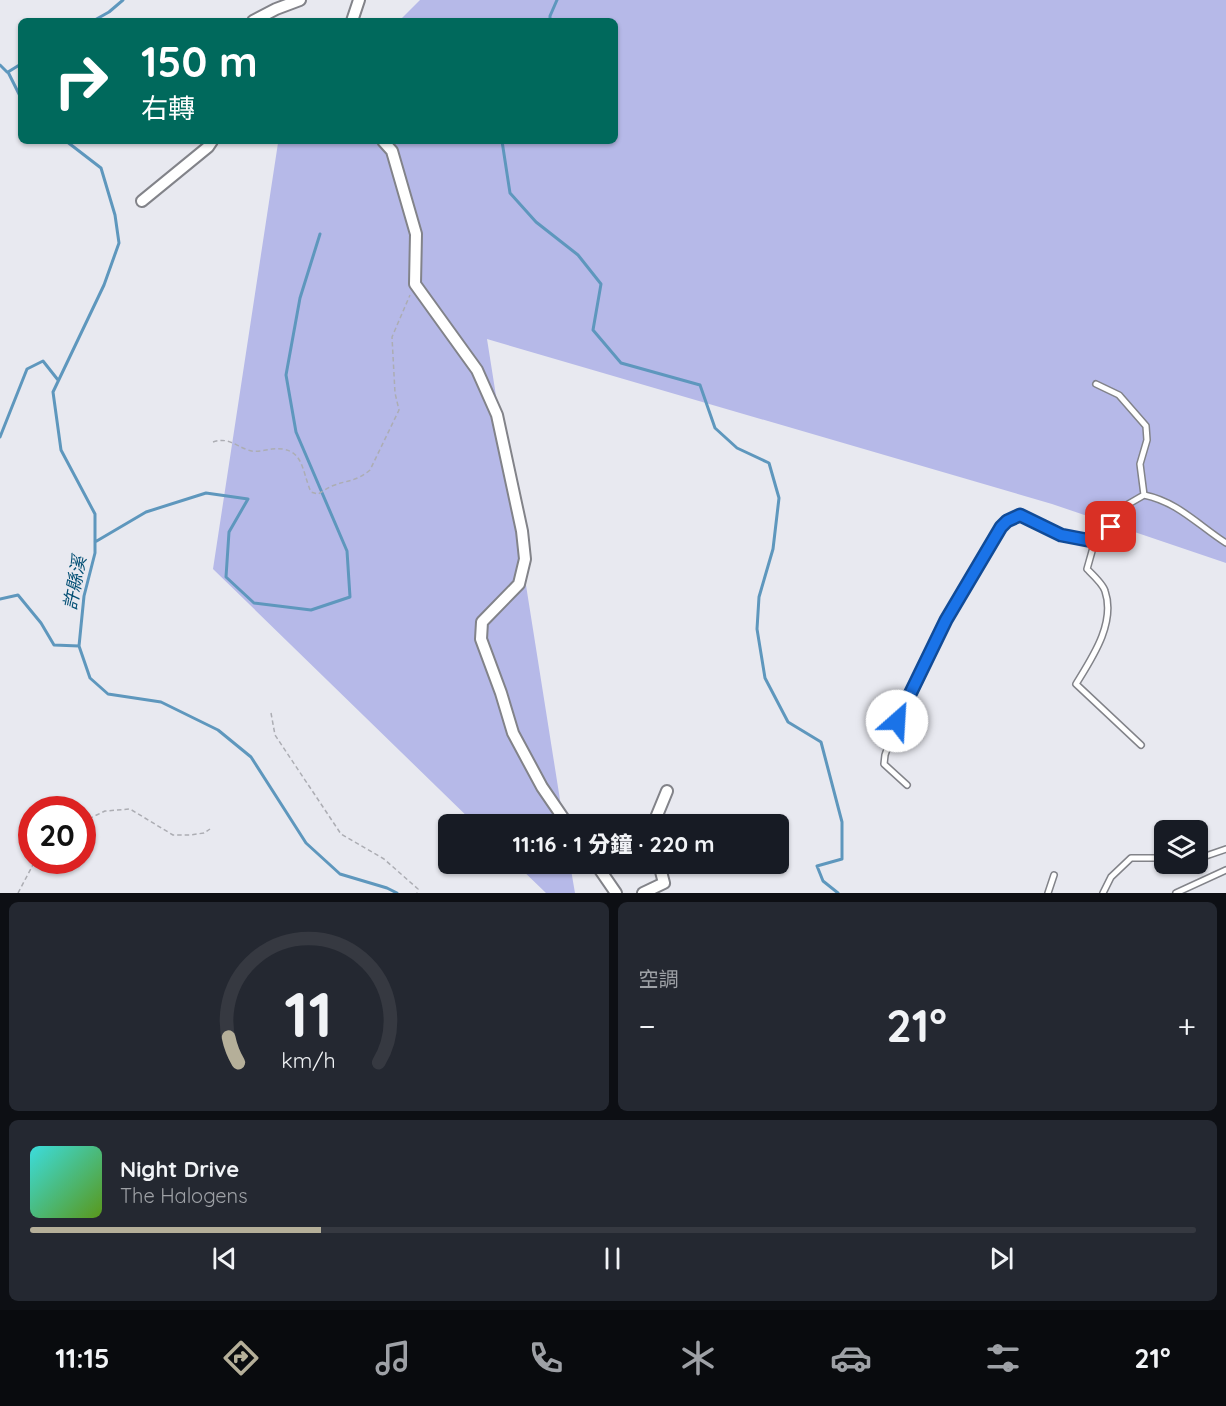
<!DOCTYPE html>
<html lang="zh-TW">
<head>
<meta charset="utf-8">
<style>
  :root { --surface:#171b24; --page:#242831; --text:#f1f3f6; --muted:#9ea1a6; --line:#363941; --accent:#b5af99 }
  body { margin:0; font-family:Quicksand,"Noto Sans TC",sans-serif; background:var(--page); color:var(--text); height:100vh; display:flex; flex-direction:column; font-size:22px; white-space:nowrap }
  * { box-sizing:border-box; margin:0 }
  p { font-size:20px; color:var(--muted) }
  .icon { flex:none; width:33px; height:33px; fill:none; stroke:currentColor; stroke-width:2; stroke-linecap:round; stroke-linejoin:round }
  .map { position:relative; height:893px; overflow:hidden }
  .drawer { display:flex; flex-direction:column; gap:9px; padding:9px; background:#0d0f14; flex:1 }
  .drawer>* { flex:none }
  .top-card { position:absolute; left:18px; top:18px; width:600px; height:126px; border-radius:9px; box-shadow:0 2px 4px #0004; background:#00695c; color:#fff; overflow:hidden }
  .buttons { position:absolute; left:1154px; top:820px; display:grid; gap:12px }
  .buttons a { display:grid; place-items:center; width:54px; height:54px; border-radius:9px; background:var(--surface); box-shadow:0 2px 4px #0004; font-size:30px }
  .speed { position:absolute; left:18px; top:796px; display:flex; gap:12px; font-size:30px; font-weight:700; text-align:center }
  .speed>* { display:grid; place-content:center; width:78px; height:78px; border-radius:50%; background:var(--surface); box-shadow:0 2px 4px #0004; line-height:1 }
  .speed .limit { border:9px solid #d22; background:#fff; color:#111 }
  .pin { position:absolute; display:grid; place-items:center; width:51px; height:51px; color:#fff; margin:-26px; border-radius:12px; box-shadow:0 3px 9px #0006 }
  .me { position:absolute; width:66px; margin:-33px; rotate:26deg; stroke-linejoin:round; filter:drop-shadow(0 0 4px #0008) }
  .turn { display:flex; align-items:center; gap:21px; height:126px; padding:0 24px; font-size:27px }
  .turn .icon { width:78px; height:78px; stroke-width:2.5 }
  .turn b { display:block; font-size:42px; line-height:51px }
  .big { font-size:45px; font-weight:800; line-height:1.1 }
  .drawer .card { flex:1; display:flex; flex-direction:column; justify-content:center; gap:9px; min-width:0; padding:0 21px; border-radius:9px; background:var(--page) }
  .drawer .dial { align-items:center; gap:0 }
  .dial svg { height:156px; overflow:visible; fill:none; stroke:var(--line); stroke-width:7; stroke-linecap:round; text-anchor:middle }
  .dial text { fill:var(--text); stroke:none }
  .song { display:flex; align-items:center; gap:18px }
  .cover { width:72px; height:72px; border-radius:9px; background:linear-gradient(135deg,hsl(180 70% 55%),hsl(90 70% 35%)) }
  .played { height:6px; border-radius:3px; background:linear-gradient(90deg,var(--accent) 25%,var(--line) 25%) }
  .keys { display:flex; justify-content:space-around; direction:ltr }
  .heat { display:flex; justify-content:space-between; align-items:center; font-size:33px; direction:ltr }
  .drawer .tiles { flex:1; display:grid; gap:9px; grid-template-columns:1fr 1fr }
  .card:last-child { grid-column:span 2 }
  .trip { position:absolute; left:438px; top:814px; width:351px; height:60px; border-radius:9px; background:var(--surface); box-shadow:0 2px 4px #0004; font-weight:800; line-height:60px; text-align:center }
  .menu { display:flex; height:96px; justify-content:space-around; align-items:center; background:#090b0e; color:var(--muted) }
  .menu .icon { width:42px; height:42px }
  .menu .active { color:var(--accent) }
  .menu b { font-size:27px; color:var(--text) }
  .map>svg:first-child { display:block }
  .green { fill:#b6b9e8 }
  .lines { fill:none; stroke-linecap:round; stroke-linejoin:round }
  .stream { stroke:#5e97bd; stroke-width:3 }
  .lane-casing { stroke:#828389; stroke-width:8 }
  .street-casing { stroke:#828389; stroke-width:14 }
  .path { stroke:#acadb3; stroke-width:1.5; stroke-dasharray:4.5 3; stroke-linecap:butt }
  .lane { stroke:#fff; stroke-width:5 }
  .street { stroke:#fff; stroke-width:10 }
  .route-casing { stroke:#114b97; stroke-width:15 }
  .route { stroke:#1a73e8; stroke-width:10 }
  .labels { text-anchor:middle; stroke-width:4.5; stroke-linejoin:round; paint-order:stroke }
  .water-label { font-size:18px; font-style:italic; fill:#034f74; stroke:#e8e9f0 }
</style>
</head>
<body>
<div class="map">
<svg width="1226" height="893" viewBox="0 0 1226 893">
  <rect width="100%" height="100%" fill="#e8e9f0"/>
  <!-- green -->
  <path class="green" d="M420 0H1226V563L1052 504 487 339 564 825H476L213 569 278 143 279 141H615V21H399Z
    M516 864H570L575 893H546Z"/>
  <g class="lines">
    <!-- stream -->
    <path class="stream" d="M93 21 109 12 123 0
      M550 21V16L557 0
      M21 64 8 72 21 98
      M0 65 7 72
      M66 141 101 168 115 215 119 243 104 285 53 392 61 450 95 514V553L84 596 79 646 90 678 108 694 161 702 218 730 251 757 306 843 340 874 387 888 397 893
      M502 141 510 193 536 222 578 255 601 284 593 330 621 363 700 385 715 428 737 448 769 463 779 498 773 549 759 597 757 629 765 678 788 722 821 742 842 822V859L817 866 823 881 838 893
      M0 437 27 369 43 361 58 380
      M95 542 146 512 206 493 248 499 229 532 226 577 254 603 311 610 350 597 347 551 296 432 286 375 300 298 320 234
      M0 599 18 595 41 623 54 645 79 646"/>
    <!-- lane casing -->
    <g class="lane-casing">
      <path id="lane" d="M1096 384 1119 395 1146 426 1147 440 1140 464 1144 495
        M1096 537 1087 569C1093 575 1103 584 1105 591 1116 623 1092 658 1076 684L1141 745
        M907 785 884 764 885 755 897 721 947 620 1001 527 1007 521 1020 515 1061 535 1087 540 1111 527 1125 506 1144 495C1178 502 1198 525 1226 543
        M1197 859 1226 849
        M1048 893 1054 875
        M1103 893 1111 877 1131 858H1164
        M1176 893 1226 870"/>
    </g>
    <!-- street casing -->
    <g class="street-casing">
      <path id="street" d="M253 21 276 9 300 0
        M352 21 359 0
        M383 141 392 151 416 234 415 284 477 370 497 415 522 531 525 559 519 584 482 622 481 639 501 693 513 733 542 787 568 825
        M142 201 208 147 212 141
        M653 825 667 791
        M596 864 616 893
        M643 893 664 883 659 864"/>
    </g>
    <!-- path -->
    <path class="path" d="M213 442C228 437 234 445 248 450 255 453 264 450 272 449 304 446 301 469 311 492L318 494C322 492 327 488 332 486 347 480 356 482 370 470L399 410 395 393 392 337 410 295
      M271 713 275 735 341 834 384 859 418 889 417 893
      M82 822 105 811 130 809 173 835H190L204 833 210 829
      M18 893 35 861"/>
    <!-- lane -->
    <use href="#lane" class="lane"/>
    <!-- street -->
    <use href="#street" class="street"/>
  </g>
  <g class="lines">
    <!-- route casing -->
    <g class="route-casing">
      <path id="route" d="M897 721 946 620 1001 527 1007 521 1020 515 1061 535 1087 540 1111 527"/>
    </g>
    <!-- route -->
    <use href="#route" class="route"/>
  </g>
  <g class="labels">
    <!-- water labels -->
    <g class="water-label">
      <text transform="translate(75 583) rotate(-79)" y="6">許縣溪</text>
    </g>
  </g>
</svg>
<div class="buttons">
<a><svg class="icon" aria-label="layers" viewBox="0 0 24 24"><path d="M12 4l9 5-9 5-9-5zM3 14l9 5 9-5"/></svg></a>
</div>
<div class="speed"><div class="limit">20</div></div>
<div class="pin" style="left:1111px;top:527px;background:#d93025"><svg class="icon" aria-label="arrive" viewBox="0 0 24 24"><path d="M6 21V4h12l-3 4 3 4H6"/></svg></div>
<svg class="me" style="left:897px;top:721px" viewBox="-20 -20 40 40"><circle r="19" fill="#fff"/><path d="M0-13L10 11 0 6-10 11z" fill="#1a73e8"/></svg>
<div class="trip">11:16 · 1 分鐘 · 220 m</div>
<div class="top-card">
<div class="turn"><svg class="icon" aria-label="right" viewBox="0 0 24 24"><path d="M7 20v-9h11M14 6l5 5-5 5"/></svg><div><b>150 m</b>右轉</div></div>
</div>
</div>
<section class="drawer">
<div class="tiles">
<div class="card dial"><svg viewBox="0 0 100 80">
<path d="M14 69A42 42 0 1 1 86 69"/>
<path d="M14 69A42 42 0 0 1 9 56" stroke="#b5af99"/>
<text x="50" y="56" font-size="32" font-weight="700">11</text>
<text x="50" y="72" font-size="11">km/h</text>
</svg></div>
<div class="card"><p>空調</p>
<div class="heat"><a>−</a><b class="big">21°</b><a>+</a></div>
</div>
<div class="card">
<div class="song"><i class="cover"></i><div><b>Night Drive</b><p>The Halogens</p></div></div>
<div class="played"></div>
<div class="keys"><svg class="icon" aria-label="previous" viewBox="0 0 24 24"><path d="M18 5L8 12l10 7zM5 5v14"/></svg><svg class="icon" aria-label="pause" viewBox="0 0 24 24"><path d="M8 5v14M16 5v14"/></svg><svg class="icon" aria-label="next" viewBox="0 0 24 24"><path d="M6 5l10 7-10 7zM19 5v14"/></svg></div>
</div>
</div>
</section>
<nav class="menu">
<b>11:15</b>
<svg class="icon active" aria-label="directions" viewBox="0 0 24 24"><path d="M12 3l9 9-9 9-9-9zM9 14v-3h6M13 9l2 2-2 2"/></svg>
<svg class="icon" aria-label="music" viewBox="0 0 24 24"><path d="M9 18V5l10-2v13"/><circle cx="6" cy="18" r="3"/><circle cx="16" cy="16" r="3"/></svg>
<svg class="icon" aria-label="phone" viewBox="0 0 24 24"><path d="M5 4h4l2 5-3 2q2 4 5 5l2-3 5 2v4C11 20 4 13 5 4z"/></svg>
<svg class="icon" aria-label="climate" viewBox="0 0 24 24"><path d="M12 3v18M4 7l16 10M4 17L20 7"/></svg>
<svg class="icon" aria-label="car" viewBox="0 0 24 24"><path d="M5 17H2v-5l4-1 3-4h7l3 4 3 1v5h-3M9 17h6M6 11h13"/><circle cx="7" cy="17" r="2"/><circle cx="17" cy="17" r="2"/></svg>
<svg class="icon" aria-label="filters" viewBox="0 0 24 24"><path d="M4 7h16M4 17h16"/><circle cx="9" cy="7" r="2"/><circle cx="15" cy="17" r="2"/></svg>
<b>21°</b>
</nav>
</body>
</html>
